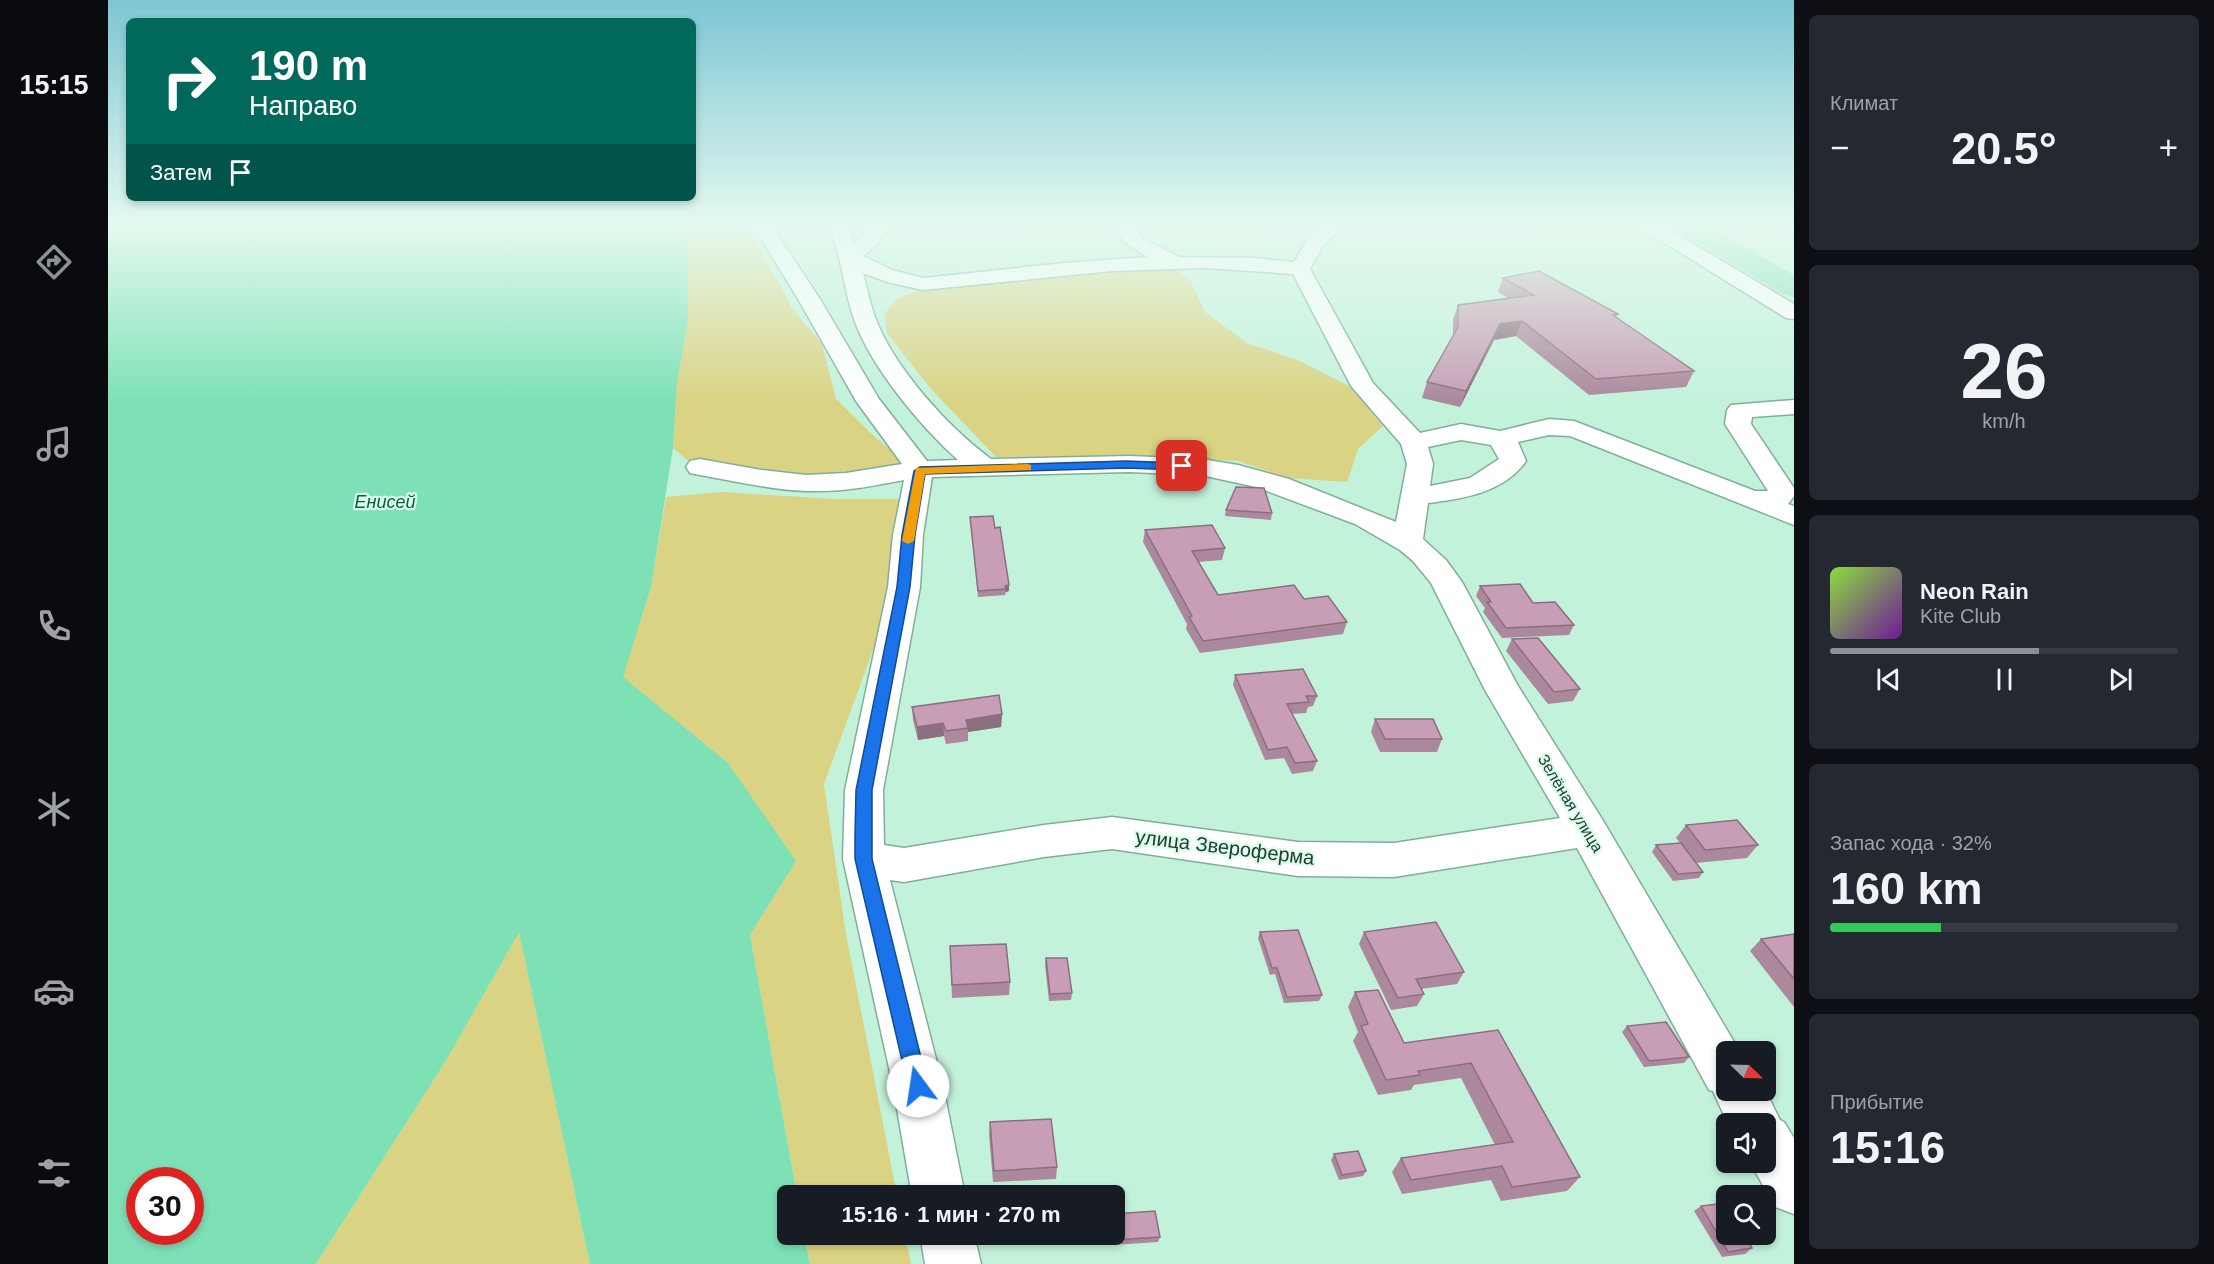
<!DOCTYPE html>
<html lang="ru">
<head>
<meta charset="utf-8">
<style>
  :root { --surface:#171b24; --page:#242831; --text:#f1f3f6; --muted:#9ea1a6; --line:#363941; --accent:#8c9099 }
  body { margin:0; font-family:Arial,sans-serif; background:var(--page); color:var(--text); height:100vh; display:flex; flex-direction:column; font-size:22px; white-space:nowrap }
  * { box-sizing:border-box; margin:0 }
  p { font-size:20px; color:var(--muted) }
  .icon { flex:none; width:33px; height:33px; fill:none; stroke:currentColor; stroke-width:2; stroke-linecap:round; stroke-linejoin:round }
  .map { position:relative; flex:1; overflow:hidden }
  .drawer { display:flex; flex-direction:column; gap:15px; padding:15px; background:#0d0f14; width:420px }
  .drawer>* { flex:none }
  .top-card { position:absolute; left:18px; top:18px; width:570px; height:183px; border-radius:9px; box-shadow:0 3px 9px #0003; background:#00695c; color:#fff; overflow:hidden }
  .needle { width:39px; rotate:113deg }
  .buttons { position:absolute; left:1608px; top:1041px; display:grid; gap:12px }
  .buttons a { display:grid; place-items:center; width:60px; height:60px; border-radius:9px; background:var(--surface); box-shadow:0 3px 9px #0003; font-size:30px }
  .speed { position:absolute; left:18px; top:1167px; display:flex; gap:12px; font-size:30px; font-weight:700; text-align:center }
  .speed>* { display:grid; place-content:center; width:78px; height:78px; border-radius:50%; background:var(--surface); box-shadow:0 3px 9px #0003; line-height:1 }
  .speed .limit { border:9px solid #d22; background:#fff; color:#111 }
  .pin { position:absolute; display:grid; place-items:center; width:51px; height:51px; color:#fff; margin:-26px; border-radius:12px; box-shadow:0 3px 9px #0006 }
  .me { position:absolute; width:66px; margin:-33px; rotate:346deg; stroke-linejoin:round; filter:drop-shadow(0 0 4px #0008) }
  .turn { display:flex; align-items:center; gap:21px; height:126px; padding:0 24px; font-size:27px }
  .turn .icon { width:78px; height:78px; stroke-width:2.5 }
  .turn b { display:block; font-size:42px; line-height:51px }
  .then { display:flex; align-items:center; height:57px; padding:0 24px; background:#0003; gap:12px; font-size:22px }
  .big { font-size:45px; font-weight:600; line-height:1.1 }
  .drawer .widget { flex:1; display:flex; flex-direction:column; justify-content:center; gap:9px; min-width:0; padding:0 21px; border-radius:9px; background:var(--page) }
  .drawer .dial { align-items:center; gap:0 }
  .dial b { font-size:78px; line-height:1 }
  .song { display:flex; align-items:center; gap:18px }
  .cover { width:72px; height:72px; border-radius:9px; background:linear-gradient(135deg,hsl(90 70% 55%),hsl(280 70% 35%)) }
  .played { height:6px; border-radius:3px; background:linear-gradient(90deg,var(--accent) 60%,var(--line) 60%) }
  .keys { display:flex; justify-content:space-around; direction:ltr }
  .heat { display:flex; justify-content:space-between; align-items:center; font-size:33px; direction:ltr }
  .charge { height:9px; border-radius:4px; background:linear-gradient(90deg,#34c759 32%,var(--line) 0) }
  .trip { position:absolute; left:669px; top:1185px; width:348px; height:60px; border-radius:9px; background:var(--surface); box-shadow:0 3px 9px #0003; font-weight:600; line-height:60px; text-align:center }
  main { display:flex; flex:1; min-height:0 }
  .tabs { display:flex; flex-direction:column; width:108px; justify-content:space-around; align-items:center; background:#090b0e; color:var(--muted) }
  .tabs .icon { width:42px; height:42px }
  .tabs .on { color:var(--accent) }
  .tabs b { font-size:27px; color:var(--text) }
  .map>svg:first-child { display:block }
  .green { fill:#dad384 }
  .water { fill:#7ee1b6; fill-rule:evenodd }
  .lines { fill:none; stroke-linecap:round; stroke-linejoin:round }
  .river { fill:#7ee1b6; fill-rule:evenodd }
  .minor-casing { stroke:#81ae99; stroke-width:3 }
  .minor { fill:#fff; fill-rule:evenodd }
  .wall { fill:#ab889c }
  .shaded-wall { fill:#8b6f7f }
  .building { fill:#c79eb5; stroke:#8b6f7f; stroke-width:1.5 }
  .route { fill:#1a73e8; stroke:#114b97; stroke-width:1.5 }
  .slow { fill:#f59e0b }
  .labels { text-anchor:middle; stroke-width:4.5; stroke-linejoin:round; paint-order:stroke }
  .street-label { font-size:16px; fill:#283a32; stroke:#d8fdeb }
  .water-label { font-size:18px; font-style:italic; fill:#0c5c41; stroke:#d8fdeb }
  .near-street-label { font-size:20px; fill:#283a32; stroke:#d8fdeb }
</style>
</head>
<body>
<main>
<nav class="tabs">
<b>15:15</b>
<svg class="icon on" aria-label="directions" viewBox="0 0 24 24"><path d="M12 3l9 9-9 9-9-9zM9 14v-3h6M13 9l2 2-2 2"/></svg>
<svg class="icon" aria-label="music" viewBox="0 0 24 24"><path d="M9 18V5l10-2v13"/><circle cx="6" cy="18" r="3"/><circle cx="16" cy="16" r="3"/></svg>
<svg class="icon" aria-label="phone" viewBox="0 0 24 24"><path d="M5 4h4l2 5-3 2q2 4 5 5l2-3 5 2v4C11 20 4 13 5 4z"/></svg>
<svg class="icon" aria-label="climate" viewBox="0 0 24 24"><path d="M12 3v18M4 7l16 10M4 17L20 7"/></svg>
<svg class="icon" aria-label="car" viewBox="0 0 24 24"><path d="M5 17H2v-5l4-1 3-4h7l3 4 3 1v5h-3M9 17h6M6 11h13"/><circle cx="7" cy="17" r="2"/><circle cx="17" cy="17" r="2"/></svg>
<svg class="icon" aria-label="filters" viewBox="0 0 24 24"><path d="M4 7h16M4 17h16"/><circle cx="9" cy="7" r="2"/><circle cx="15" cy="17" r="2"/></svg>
</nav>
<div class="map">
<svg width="1686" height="1264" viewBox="0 0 1686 1264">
  <rect width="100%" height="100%" fill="#c3f2db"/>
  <!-- green -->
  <path class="green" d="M579 225H639L684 308 714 344 728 399 769 439 791 456 789 473 720 477 579 460 565 448 569 382 580 321Z
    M1058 264 1082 280 1097 312 1139 343 1189 360 1241 386 1275 426 1250 449 1239 482 1180 478 1130 461 1041 457H888L823 389 779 333 777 313 790 298 818 288Z
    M613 492 727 499H793L777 617 716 784 738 934 789 1195H689L642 935 688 861 514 677 543 587 558 497Z
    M411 931 482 1264H208L339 1059Z
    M696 1235H797L803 1264H702Z"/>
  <!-- water -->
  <path class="water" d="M0 225H579L580 321 569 382 565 448 543 587 515 677 620 763 688 861 642 935 689 1195 680 1196V1234L696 1235 702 1264H482L411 932 339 1059 208 1264H0ZM32 1180H82V1232H32Z"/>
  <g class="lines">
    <!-- river -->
    <path class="river" d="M1566 225H1598L1686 275V297L1675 294 1570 231Z"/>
    <!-- minor casing -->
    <g class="minor-casing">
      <path id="minor" d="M645 225H663L712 299 771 399 819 461 850 460C813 427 762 366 746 319 735 288 734 255 720 225H738L747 243 764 225H782L770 243 755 256 784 270 815 278 956 263 1039 257 1016 242 1006 225H1024L1035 239 1071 257 1145 258 1186 262 1199 240 1215 225H1235L1214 247 1202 269 1265 383 1312 433 1353 424 1392 431 1441 419 1466 421 1647 491H1660L1617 424 1619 410 1623 405 1686 400V414L1644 417 1643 424 1686 488V496L1680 504 1686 506V525L1462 436 1441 435 1410 442 1418 461C1397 492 1355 499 1320 503L1315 539 1338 560 1354 582 1410 686 1494 819 1632 1052H1618V1090H1657L1672 1120 1676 1122 1686 1138V1214L1667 1207 1642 1162H1658V1124H1620L1605 1091 1601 1090 1469 848 1286 877 1190 876 1004 849 936 857 796 882 782 880 835 1086 857 1196H804L785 1086 735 859 737 790 780 587 785 535 796 480C769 485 741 491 713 491 672 492 632 482 592 475L582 473 578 467 582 461 592 459 653 470 698 475 738 473 794 464 748 401 690 299ZM1098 268 1185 274 1243 386 1293 444 1299 464 1288 522 1181 479 1130 465 1093 459 1021 456 883 459C841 428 785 367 767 317 762 303 759 288 755 273L779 282 815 290 1004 271ZM1353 440 1383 445 1391 459 1362 478 1322 486 1325 464 1320 447ZM1021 472 1093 475 1148 487 1247 524 1292 550 1305 561 1323 583 1377 690 1452 818 1286 843 1190 842 1004 817 936 825 796 848 776 845 775 790 812 587 815 535 824 477Z
        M1532 225H1554L1686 304V319L1678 318 1534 229Z
        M812 1234H866L873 1264H817Z"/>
    </g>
    <!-- minor -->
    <use href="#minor" class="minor"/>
  </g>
  <!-- wall -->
  <path class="wall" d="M1395 278 1510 314 1508 317 1586 371 1578 387 1481 395 1408 336 1386 340 1352 407 1314 398 1319 382 1345 336V320L1350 305 1400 298 1390 292Z
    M1118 510 1164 513 1163 520 1117 516Z
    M862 517 901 585V591L898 592 897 595 870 597Z
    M1037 530 1117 548 1114 560 1090 562 1110 595 1196 599 1239 622 1235 634 1092 653 1078 629 1079 624 1035 542Z
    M1372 586 1425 603 1466 625 1461 635 1394 638 1375 612 1377 608 1368 596Z
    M1404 639 1472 689 1465 701 1440 704 1398 651Z
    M1127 675 1209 696 1205 706 1200 707 1198 713 1184 714 1209 761 1205 771 1184 774 1176 758 1157 760 1125 685Z
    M804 707 894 714 893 727 860 732V741L838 744 836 736 810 740 805 720Z
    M1267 719 1334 739 1329 752H1272L1263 732Z
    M1578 825 1650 845 1639 858 1588 863 1595 872 1591 878 1565 881 1544 852 1548 845 1572 843 1568 838Z
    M1152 932 1214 995 1211 1001 1176 1003 1167 974 1162 975 1150 938Z
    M1256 932 1356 972 1349 984 1313 989 1316 994 1309 1006 1283 1010 1251 944Z
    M1686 934V1007L1642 951 1653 939Z
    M842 946 902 982 901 995 844 998Z
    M938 958 964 993 963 1000 941 1001 937 965Z
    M1247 992 1296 1043 1390 1030 1472 1177 1459 1191 1393 1201 1383 1180 1294 1194 1284 1172 1293 1158 1387 1145 1353 1078 1306 1085 1303 1090 1270 1095 1245 1041 1250 1032 1240 1007Z
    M1519 1026 1581 1057 1576 1063 1536 1067 1514 1032Z
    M882 1122 949 1167 948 1179 885 1182 881 1134Z
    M1226 1154 1258 1171 1255 1176 1231 1180 1223 1160Z
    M1593 1206 1644 1248 1637 1254 1614 1257 1586 1211Z
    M1004 1234H1006L1052 1237 1050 1242 1005 1245Z"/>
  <!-- shaded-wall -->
  <path class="shaded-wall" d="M1414 321 1408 336 1386 340 1352 407 1358 391 1392 324Z
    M901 585V591L898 592 897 586Z
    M894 714 893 727 860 732V728L858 720Z
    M835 723 836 736 810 740 809 727Z"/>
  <!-- building -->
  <path class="building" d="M1431 271 1510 314 1505 315 1586 371 1488 379 1414 321 1392 324 1358 391 1319 382 1350 327V305L1426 295 1395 278Z
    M1128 487 1156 488 1164 513 1118 510Z
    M885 516 887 528 892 527 901 585 897 586 898 589 870 591 862 517Z
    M1104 525 1117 548 1084 551 1110 595 1186 585 1196 599 1220 596 1239 622 1095 641 1081 617 1084 616 1037 530Z
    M1412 584 1425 603 1447 602 1466 625 1398 628 1379 602H1383L1372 586Z
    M1430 638 1472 689 1446 692 1404 639Z
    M1195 669 1209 696H1198L1201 702 1179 704 1209 761 1187 763 1179 747 1160 750 1127 675Z
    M891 695 894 714 858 720 860 728 838 731 835 723 809 727 804 707Z
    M1267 719H1325L1334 739H1277Z
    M1629 820 1650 845 1597 850 1578 825Z
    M1573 843 1595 872 1570 874 1548 845Z
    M1328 922 1356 972 1308 979 1316 994 1290 998 1256 932Z
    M1190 930 1214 995 1179 997 1169 968H1164L1152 932Z
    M1686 934V979L1653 939Z
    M898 944 902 982 844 985 842 946Z
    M938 958H959L964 993 942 994Z
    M1270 990 1296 1043 1390 1030 1472 1177 1404 1187 1394 1166 1303 1180 1293 1158 1405 1142 1363 1063 1310 1071 1312 1075 1278 1080 1253 1026 1260 1024 1247 992Z
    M1558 1022 1581 1057 1541 1061 1519 1026Z
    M943 1119 949 1167 886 1171 882 1122Z
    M1250 1151 1258 1171 1234 1175 1226 1154Z
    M1617 1203 1618 1206V1234H1636L1644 1248 1620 1252 1593 1206Z
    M1047 1211 1052 1237 1007 1240 1006 1214Z"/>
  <!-- sky -->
  <linearGradient id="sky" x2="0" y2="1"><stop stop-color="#7dc6d4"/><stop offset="0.56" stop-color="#e4f9ef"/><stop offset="1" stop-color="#e4f9ef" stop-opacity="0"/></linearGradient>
  <rect width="1686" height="402" fill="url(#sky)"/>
  <!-- route -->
  <path class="route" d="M1018 461 1074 463 1079 466 1074 470 1018 468 817 474 807 535 802 587 764 790V859L820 1086 817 1094 810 1096 803 1094 800 1086 747 859V836L748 790 789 587 794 535 806 471 812 467Z"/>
  <!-- slow -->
  <path class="slow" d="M919 464 923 465V470L817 474 806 541 800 544 794 541 808 468Z"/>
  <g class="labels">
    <!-- street labels -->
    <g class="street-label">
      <text transform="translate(1463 803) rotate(59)" y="6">Зелёная улица</text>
    </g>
    <!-- water labels -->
    <g class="water-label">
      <text x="277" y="508">Енисей</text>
    </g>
    <!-- near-street labels -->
    <g class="near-street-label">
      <text transform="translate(1117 847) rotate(7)" y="7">улица Звероферма</text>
    </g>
  </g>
</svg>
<div class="buttons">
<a><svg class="needle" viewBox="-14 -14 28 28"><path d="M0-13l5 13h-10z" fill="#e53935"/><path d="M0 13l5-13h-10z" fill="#9ea1a6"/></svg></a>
<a><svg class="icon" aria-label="sound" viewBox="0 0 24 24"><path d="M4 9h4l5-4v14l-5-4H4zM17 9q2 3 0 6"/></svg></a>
<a><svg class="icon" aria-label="search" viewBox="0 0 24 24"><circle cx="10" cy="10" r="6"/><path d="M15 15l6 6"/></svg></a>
</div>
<div class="speed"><div class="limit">30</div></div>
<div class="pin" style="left:1074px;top:466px;background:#d93025"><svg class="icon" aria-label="arrive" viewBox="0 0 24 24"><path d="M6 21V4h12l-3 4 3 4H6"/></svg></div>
<svg class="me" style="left:810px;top:1086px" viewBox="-20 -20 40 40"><circle r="19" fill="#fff"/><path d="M0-13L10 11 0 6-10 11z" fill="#1a73e8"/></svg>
<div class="trip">15:16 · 1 мин · 270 m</div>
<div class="top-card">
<div class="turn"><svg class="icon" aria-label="right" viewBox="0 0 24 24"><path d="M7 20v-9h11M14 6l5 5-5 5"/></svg><div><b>190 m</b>Направо</div></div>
<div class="then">Затем<svg class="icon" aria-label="arrive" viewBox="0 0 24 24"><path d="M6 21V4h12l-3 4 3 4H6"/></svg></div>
</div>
</div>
<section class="drawer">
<div class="widget"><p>Климат</p>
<div class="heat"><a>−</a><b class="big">20.5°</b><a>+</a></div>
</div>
<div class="widget dial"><b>26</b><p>km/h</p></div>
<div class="widget">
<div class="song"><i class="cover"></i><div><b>Neon Rain</b><p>Kite Club</p></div></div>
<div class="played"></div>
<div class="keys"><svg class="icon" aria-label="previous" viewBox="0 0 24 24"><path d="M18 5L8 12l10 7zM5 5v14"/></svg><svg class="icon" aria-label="pause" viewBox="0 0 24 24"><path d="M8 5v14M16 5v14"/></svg><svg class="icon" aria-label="next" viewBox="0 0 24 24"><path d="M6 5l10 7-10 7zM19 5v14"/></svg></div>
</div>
<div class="widget"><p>Запас хода · 32%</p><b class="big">160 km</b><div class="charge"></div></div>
<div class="widget"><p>Прибытие</p><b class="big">15:16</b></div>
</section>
</main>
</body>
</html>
